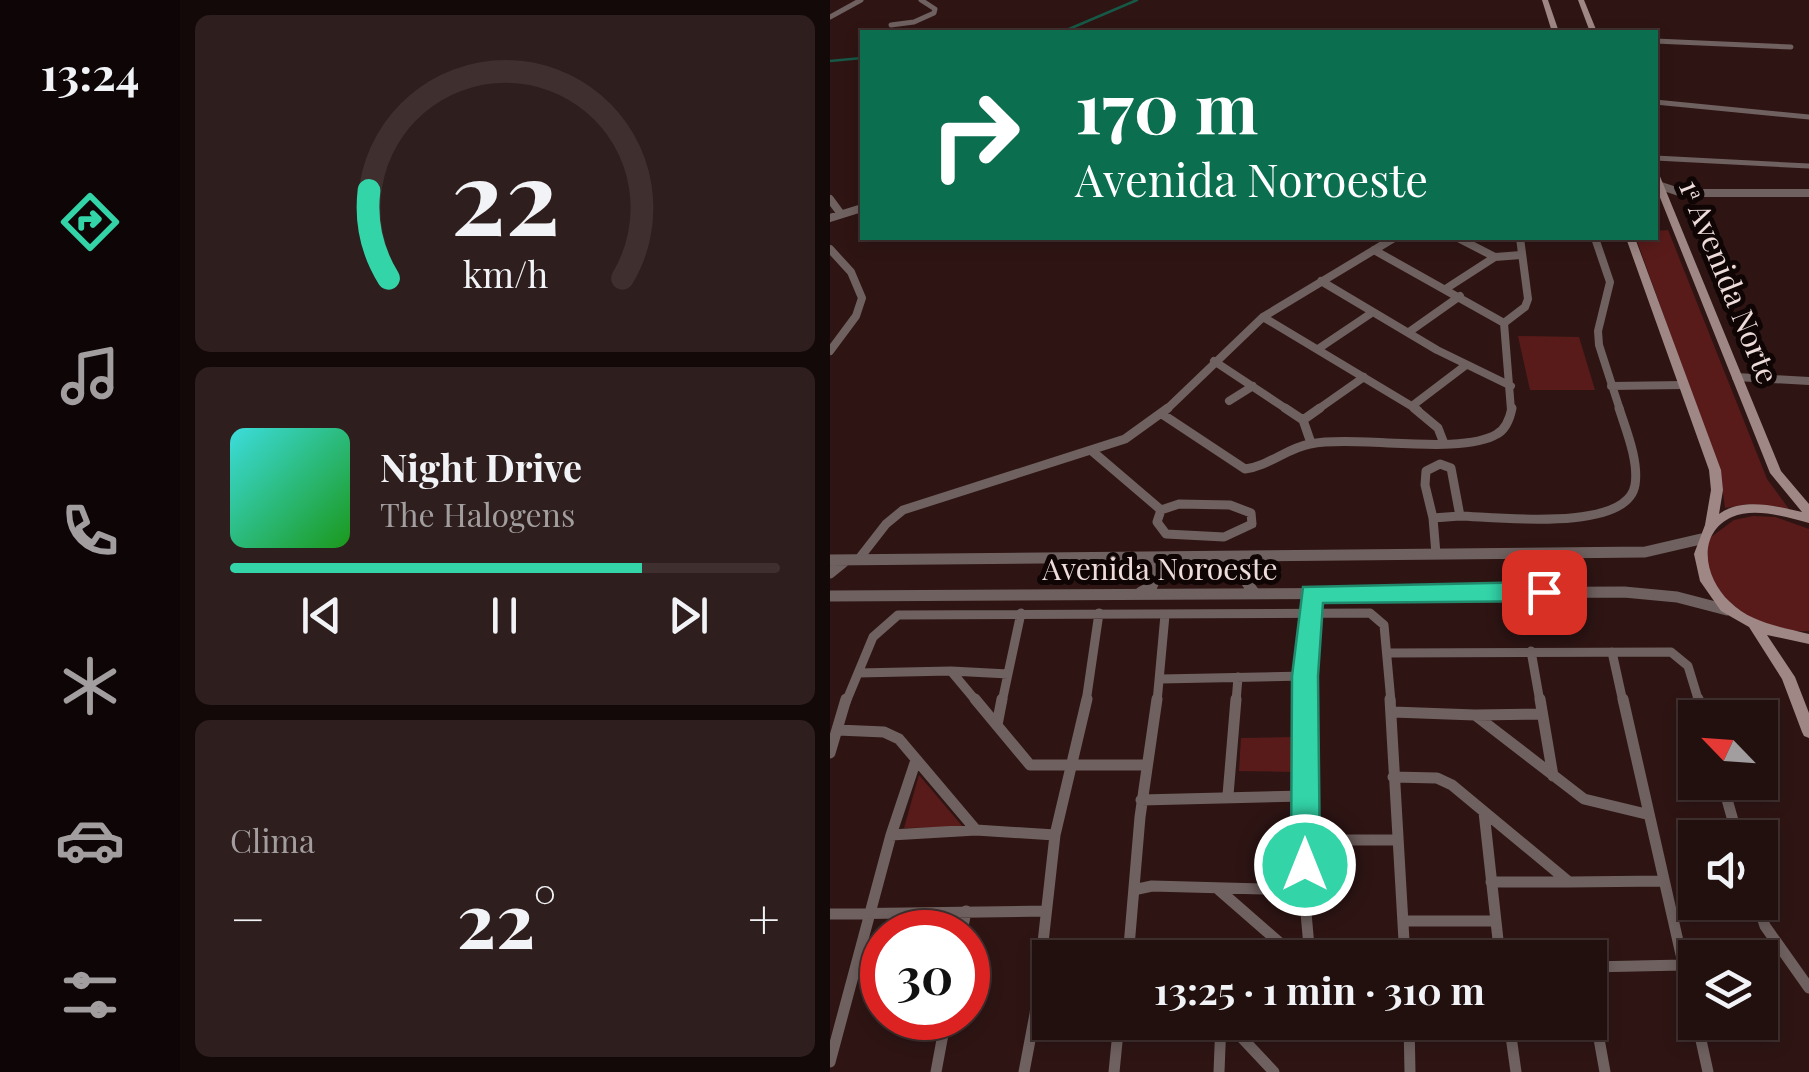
<!DOCTYPE html>
<html lang="pt">
<head>
<meta charset="utf-8">
<style>
  :root { --surface:#22100f; --page:#2e1e1d; --text:#f1f3f6; --muted:#a29d9e; --line:#3f302f; --accent:#33d4a8 }
  body { margin:0; font-family:"Playfair Display",serif; background:var(--page); color:var(--text); height:100vh; display:flex; flex-direction:column; font-size:38px; white-space:nowrap }
  * { box-sizing:border-box; margin:0 }
  p { font-size:32px; color:var(--muted) }
  .icon { flex:none; width:55px; height:55px; fill:none; stroke:currentColor; stroke-width:2; stroke-linecap:round; stroke-linejoin:round }
  .map { position:relative; flex:1; overflow:hidden }
  .side { display:flex; flex-direction:column; gap:15px; padding:15px; background:#130908; width:650px }
  .side>* { flex:none }
  .banner { position:absolute; left:30px; top:30px; width:798px; height:210px; border-radius:0px; box-shadow:0 5px 15px #0003,0 0 0 2px var(--line); background:#0b6e4f; color:#fff; overflow:hidden }
  .needle { width:65px; rotate:295deg }
  .fabs { position:absolute; left:848px; top:700px; display:grid; gap:20px }
  .fabs a { display:grid; place-items:center; width:100px; height:100px; border-radius:0px; background:var(--surface); box-shadow:0 5px 15px #0003,0 0 0 2px var(--line); font-size:50px }
  .speed { position:absolute; left:30px; top:910px; display:flex; gap:20px; font-size:50px; font-weight:700; text-align:center }
  .speed>* { display:grid; place-content:center; width:130px; height:130px; border-radius:50%; background:var(--surface); box-shadow:0 5px 15px #0003,0 0 0 2px var(--line); line-height:1 }
  .speed .limit { border:15px solid #d22; background:#fff; color:#111 }
  .pin { position:absolute; display:grid; place-items:center; width:85px; height:85px; color:#fff; margin:-42px; border-radius:20px; box-shadow:0 5px 15px #0006 }
  .me { position:absolute; width:110px; margin:-55px; rotate:0deg; stroke-linejoin:round; filter:drop-shadow(0 0 8px #0008) }
  .turn { display:flex; align-items:center; gap:35px; height:210px; padding:0 50px; font-size:45px }
  .turn .icon { width:130px; height:130px; stroke-width:2.5 }
  .turn b { display:block; font-size:70px; line-height:85px }
  .big { font-size:75px; font-weight:700; line-height:1.1 }
  .side .card { flex:1; display:flex; flex-direction:column; justify-content:center; gap:15px; min-width:0; padding:0 35px; border-radius:15px; background:var(--page) }
  .side .dial { align-items:center; gap:0 }
  .dial svg { height:260px; overflow:visible; fill:none; stroke:var(--line); stroke-width:7; stroke-linecap:round; text-anchor:middle }
  .dial text { fill:var(--text); stroke:none }
  .song { display:flex; align-items:center; gap:30px }
  .cover { width:120px; height:120px; border-radius:15px; background:linear-gradient(135deg,hsl(180 70% 55%),hsl(120 70% 35%)) }
  .played { height:10px; border-radius:5px; background:linear-gradient(90deg,var(--accent) 75%,var(--line) 75%) }
  .keys { display:flex; justify-content:space-around; direction:ltr }
  .heat { display:flex; justify-content:space-between; align-items:center; font-size:55px; direction:ltr }
  .trip { position:absolute; left:202px; top:940px; width:575px; height:100px; border-radius:0px; background:var(--surface); box-shadow:0 5px 15px #0003,0 0 0 2px var(--line); font-weight:700; line-height:100px; text-align:center }
  main { display:flex; flex:1; min-height:0 }
  .menu { display:flex; flex-direction:column; width:180px; justify-content:space-around; align-items:center; background:#0e0606; color:var(--muted) }
  .menu .icon { width:70px; height:70px }
  .menu .active { color:var(--accent) }
  .menu b { font-size:45px; color:var(--text) }
  .map>svg:first-child { display:block }
  .green { fill:#591b1a }
  .lines { fill:none; stroke-linecap:round; stroke-linejoin:round }
  .stream { stroke:#155946; stroke-width:2.5 }
  .minor-far3 { stroke:#6f615f; stroke-width:5 }
  .minor-far2 { stroke:#6f615f; stroke-width:8 }
  .minor-far1 { stroke:#6f615f; stroke-width:9 }
  .minor { stroke:#6f615f; stroke-width:11 }
  .tertiary { stroke:#6f615f; stroke-width:11 }
  .secondary { fill:#9e8785; fill-rule:evenodd }
  .route { fill:#33d4a8; stroke:#218a6d; stroke-width:2.5 }
  .labels { text-anchor:middle; stroke-width:10; stroke-linejoin:round; paint-order:stroke }
  .street-label { font-size:30px; fill:#eedcda; stroke:#0f0504 }
</style>
</head>
<body>
<main>
<nav class="menu">
<b>13:24</b>
<svg class="icon active" aria-label="directions" viewBox="0 0 24 24"><path d="M12 3l9 9-9 9-9-9zM9 14v-3h6M13 9l2 2-2 2"/></svg>
<svg class="icon" aria-label="music" viewBox="0 0 24 24"><path d="M9 18V5l10-2v13"/><circle cx="6" cy="18" r="3"/><circle cx="16" cy="16" r="3"/></svg>
<svg class="icon" aria-label="phone" viewBox="0 0 24 24"><path d="M5 4h4l2 5-3 2q2 4 5 5l2-3 5 2v4C11 20 4 13 5 4z"/></svg>
<svg class="icon" aria-label="climate" viewBox="0 0 24 24"><path d="M12 3v18M4 7l16 10M4 17L20 7"/></svg>
<svg class="icon" aria-label="car" viewBox="0 0 24 24"><path d="M5 17H2v-5l4-1 3-4h7l3 4 3 1v5h-3M9 17h6M6 11h13"/><circle cx="7" cy="17" r="2"/><circle cx="17" cy="17" r="2"/></svg>
<svg class="icon" aria-label="filters" viewBox="0 0 24 24"><path d="M4 7h16M4 17h16"/><circle cx="9" cy="7" r="2"/><circle cx="15" cy="17" r="2"/></svg>
</nav>
<section class="side">
<div class="card dial"><svg viewBox="0 0 100 80">
<path d="M14 69A42 42 0 1 1 86 69"/>
<path d="M14 69A42 42 0 0 1 8 42" stroke="#33d4a8"/>
<text x="50" y="56" font-size="32" font-weight="700">22</text>
<text x="50" y="72" font-size="11">km/h</text>
</svg></div>
<div class="card">
<div class="song"><i class="cover"></i><div><b>Night Drive</b><p>The Halogens</p></div></div>
<div class="played"></div>
<div class="keys"><svg class="icon" aria-label="previous" viewBox="0 0 24 24"><path d="M18 5L8 12l10 7zM5 5v14"/></svg><svg class="icon" aria-label="pause" viewBox="0 0 24 24"><path d="M8 5v14M16 5v14"/></svg><svg class="icon" aria-label="next" viewBox="0 0 24 24"><path d="M6 5l10 7-10 7zM19 5v14"/></svg></div>
</div>
<div class="card"><p>Clima</p>
<div class="heat"><a>−</a><b class="big">22°</b><a>+</a></div>
</div>
</section>
<div class="map">
<svg width="979" height="1072" viewBox="0 0 979 1072">
  <rect width="100%" height="100%" fill="#2e1514"/>
  <!-- green -->
  <path class="green" d="M838 230 937 479 959 509 918 504 895 508 891 476 806 238H825V231Z
    M688 336 749 337 765 390H700Z
    M923 516 945 517 979 529V631C928 634 901 610 874 571L877 540 904 520Z
    M466 737 464 772 409 771 411 738Z
    M89 775 133 827 74 828Z"/>
  <g class="lines">
    <!-- stream -->
    <path class="stream" d="M232 32 307 0
      M0 61 32 58"/>
    <!-- minor-far3 -->
    <path class="minor-far3" d="M0 17 31 0
      M61 25 84 22 104 13 105 9 91 0
      M825 41 961 47
      M825 102 979 117
      M825 158 979 166"/>
    <!-- minor-far2 -->
    <path class="minor-far2" d="M831 186 852 193H979
      M0 199 11 214
      M0 218 32 208
      M628 238 665 257 691 255
      M765 238 780 282 768 331 769 345 790 410
      M0 249 21 272 32 298 26 316 0 351
      M544 250 674 323
      M491 281 607 350 681 386
      M617 288 665 257
      M433 317 588 410
      M579 332 630 296
      M488 349 543 312
      M384 361 458 410
      M906 377 979 381
      M781 386 853 385
      M399 401 423 386
      M582 406 636 365
      M336 410 433 317 564 238
      M487 410 534 377
      M681 410 674 323 695 307 698 299 690 238"/>
    <!-- minor-far1 -->
    <path class="minor-far1" d="M455 408 473 420 481 443
      M584 408 608 428 613 441
      M332 414 415 469C439 466 457 448 480 444 528 435 631 456 667 434 676 429 680 418 682 408
      M473 420 490 408
      M262 451 331 510
      M610 464 621 468 630 516 603 518 595 485 596 471Z
      M349 504 400 505 421 513 422 524 394 537 336 534 327 522 331 510Z
      M630 516C666 517 797 533 805 485 809 461 796 430 789 408
      M603 518 606 554
      M28 560 56 524 73 510 295 439 338 408
      M701 651 710 702
      M782 652 793 702
      M558 653 841 652 858 666 869 702
      M121 671 178 674
      M28 673 121 671 147 702
      M331 679 475 676
      M16 702 43 637 68 615 540 613 554 625 561 702
      M172 702 191 613
      M256 702 269 613
      M327 702 335 615
      M406 702 408 677
      M475 702 482 594"/>
    <!-- minor -->
    <path class="minor" d="M145 699 200 765H317
      M475 699 474 890 480 958
      M560 699 575 958
      M710 699 723 776
      M793 699 865 1016
      M868 699 874 718
      M563 712 645 715 754 799 816 814
      M645 715 711 714
      M167 725 172 699
      M8 730 54 732 69 739 146 830 225 835
      M0 753 16 699
      M563 777 607 778 622 785 739 882 834 881
      M892 782 908 838
      M398 795 406 699
      M311 800 475 796
      M654 812 670 958
      M61 835 146 830
      M476 840H567
      M661 882H738
      M308 889 322 886 474 890
      M388 889 467 958
      M927 902 935 926 979 988
      M0 914 215 911
      M574 921H663
      M132 932 136 911
      M298 958 310 817 327 699
      M760 967 853 965
      M760 989 775 1072
      M205 1014H220
      M397 1022 444 1072
      M579 1022 580 1072
      M679 1022 686 1072
      M867 1022 878 1072
      M0 1062 61 835 86 760
      M106 1072 116 1018
      M194 1072 205 1014 225 835 257 699
      M284 1072 289 1022
      M389 1072 391 1022"/>
    <!-- tertiary -->
    <path class="tertiary" d="M0 560 815 552 871 539
      M0 573 16 560
      M311 592 322 586 328 573 318 558
      M425 594 413 577 417 565 430 556
      M0 596 794 592 847 597 897 610"/>
    <!-- secondary -->
    <path class="secondary" d="M712 0H718L729 32H722Z
      M748 0H754L767 32H760Z
      M825 171 829 174 951 471 979 504V523C956 517 925 507 902 517 865 534 875 579 900 602 921 623 952 627 979 634V644L937 635 965 677 979 713V738L974 736 972 732 952 679 919 627 891 611 870 581 864 554 875 525 881 490 879 470 796 238H805L891 470 893 490 889 514C913 497 945 506 972 512L940 473 825 185Z"/>
  </g>
  <!-- route -->
  <path class="route" d="M714 582 722 585 726 592 722 598 714 601 493 603 488 676 490 865 486 874 475 878 465 874 461 865 462 676 473 587Z"/>
  <g class="labels">
    <!-- street labels -->
    <g class="street-label">
      <text transform="translate(898 282) rotate(68)" y="10">1ᵃ Avenida Norte</text>
      <text x="330" y="580">Avenida Noroeste</text>
    </g>
  </g>
</svg>
<div class="fabs">
<a><svg class="needle" viewBox="-14 -14 28 28"><path d="M0-13l5 13h-10z" fill="#e53935"/><path d="M0 13l5-13h-10z" fill="#a29d9e"/></svg></a>
<a><svg class="icon" aria-label="sound" viewBox="0 0 24 24"><path d="M4 9h4l5-4v14l-5-4H4zM17 9q2 3 0 6"/></svg></a>
<a><svg class="icon" aria-label="layers" viewBox="0 0 24 24"><path d="M12 4l9 5-9 5-9-5zM3 14l9 5 9-5"/></svg></a>
</div>
<div class="speed"><div class="limit">30</div></div>
<div class="pin" style="left:714px;top:592px;background:#d93025"><svg class="icon" aria-label="arrive" viewBox="0 0 24 24"><path d="M6 21V4h12l-3 4 3 4H6"/></svg></div>
<svg class="me" style="left:475px;top:865px" viewBox="-20 -20 40 40"><circle r="17" fill="#33d4a8" stroke="#fff" stroke-width="3"/><path d="M0-11L8 9 0 5-8 9z" fill="#fff"/></svg>
<div class="trip">13:25 · 1 min · 310 m</div>
<div class="banner">
<div class="turn"><svg class="icon" aria-label="right" viewBox="0 0 24 24"><path d="M7 20v-9h11M14 6l5 5-5 5"/></svg><div><b>170 m</b>Avenida Noroeste</div></div>
</div>
</div>
</main>
</body>
</html>
